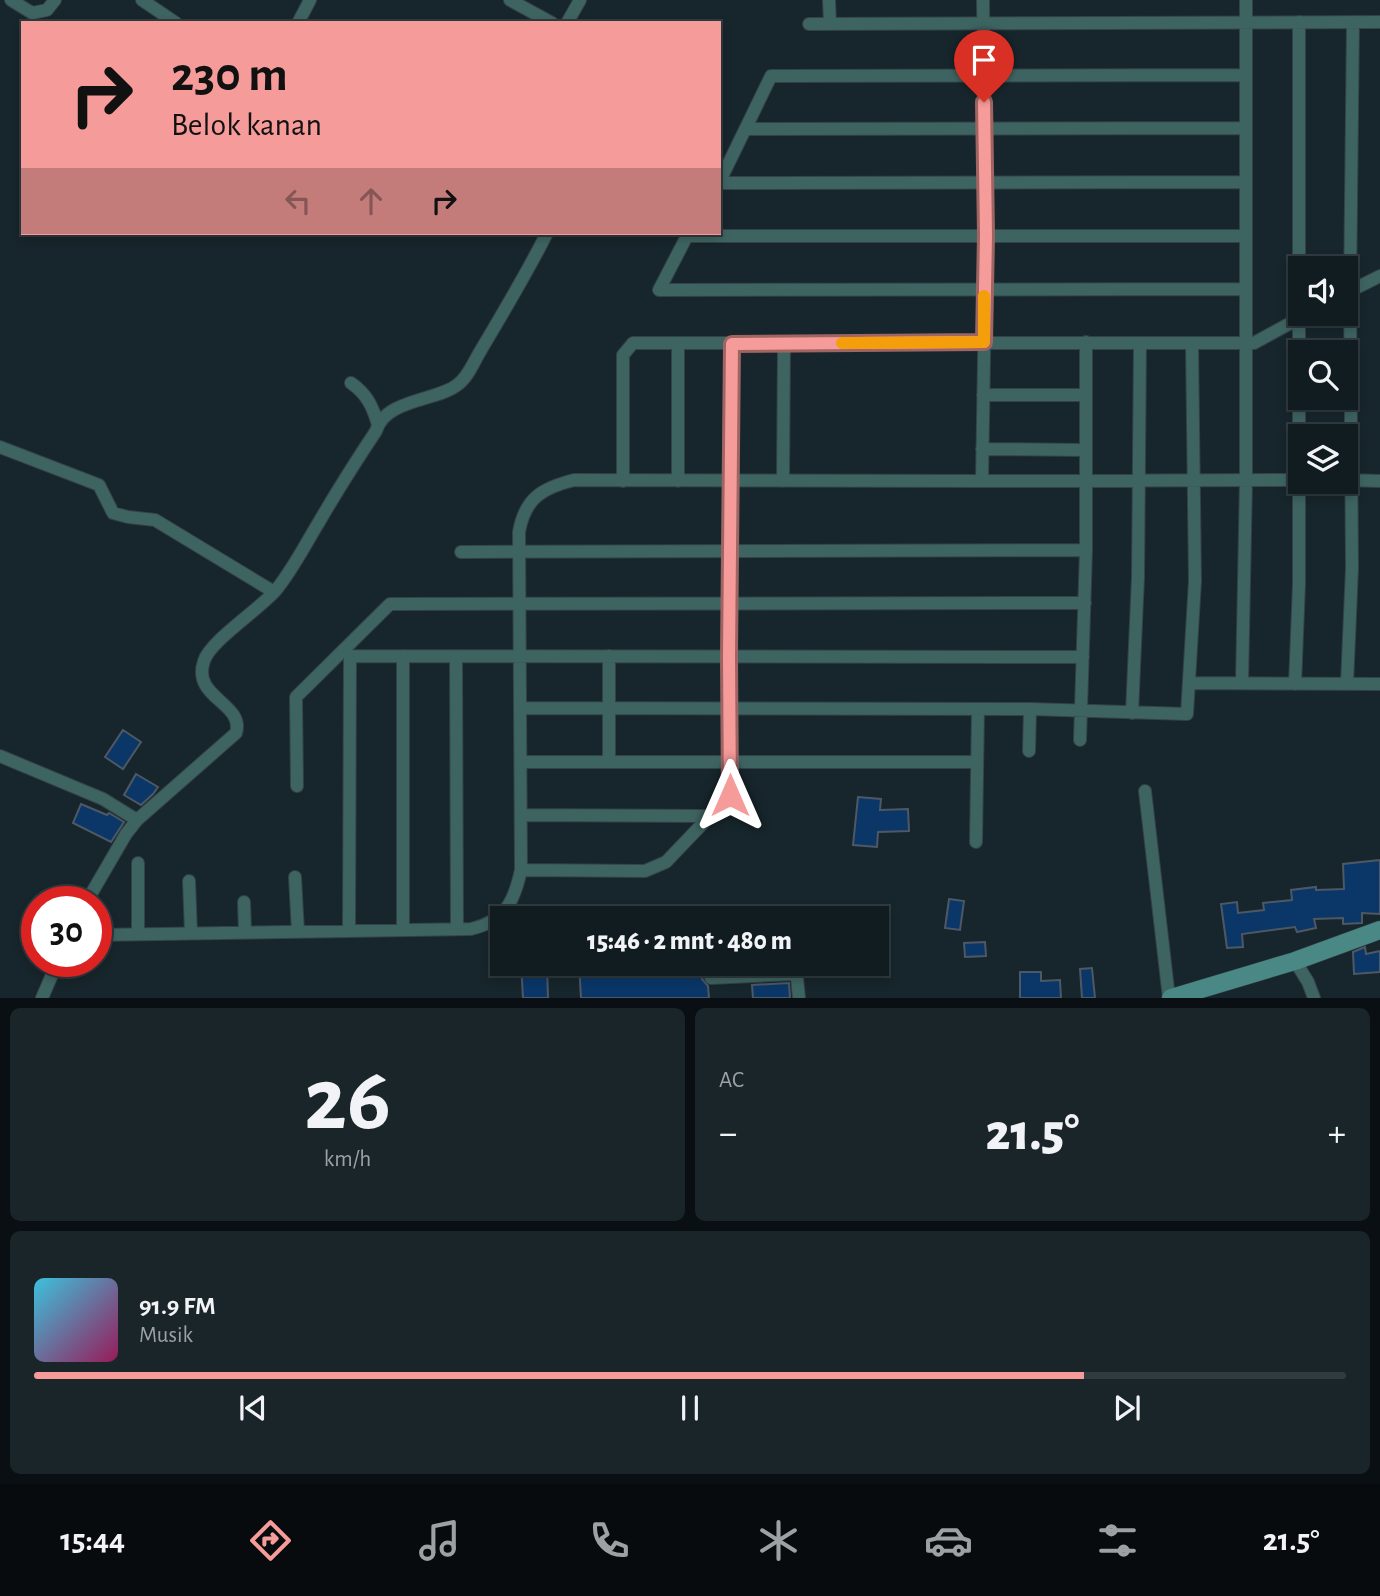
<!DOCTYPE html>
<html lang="id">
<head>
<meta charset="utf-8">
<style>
  :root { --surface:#111c21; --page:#1a252a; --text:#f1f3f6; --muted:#9ca1a5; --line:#303a3f; --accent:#f59b99 }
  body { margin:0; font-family:"Alegreya Sans",sans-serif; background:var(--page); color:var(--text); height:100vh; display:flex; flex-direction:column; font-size:26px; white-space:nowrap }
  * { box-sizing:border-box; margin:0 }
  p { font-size:23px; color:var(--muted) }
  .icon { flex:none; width:38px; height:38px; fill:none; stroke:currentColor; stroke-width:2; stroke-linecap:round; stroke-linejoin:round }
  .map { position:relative; height:998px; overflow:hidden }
  .drawer { display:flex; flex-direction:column; gap:10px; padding:10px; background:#090f12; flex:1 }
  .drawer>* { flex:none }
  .guide { position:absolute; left:21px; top:21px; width:700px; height:214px; border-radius:0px; box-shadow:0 4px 10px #0003,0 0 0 2px var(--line); background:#f59b99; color:#111; overflow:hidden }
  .buttons { position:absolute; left:1288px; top:256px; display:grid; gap:14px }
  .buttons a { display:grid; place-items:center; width:70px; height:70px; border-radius:0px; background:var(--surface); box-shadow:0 4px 10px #0003,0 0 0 2px var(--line); font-size:35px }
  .speed { position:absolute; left:21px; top:886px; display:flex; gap:14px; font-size:35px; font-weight:700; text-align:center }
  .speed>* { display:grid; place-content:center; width:91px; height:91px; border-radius:50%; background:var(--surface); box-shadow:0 4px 10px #0003,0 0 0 2px var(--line); line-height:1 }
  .speed .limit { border:10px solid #d22; background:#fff; color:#111 }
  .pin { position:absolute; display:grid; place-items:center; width:60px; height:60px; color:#fff; margin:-72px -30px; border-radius:50% 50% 50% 0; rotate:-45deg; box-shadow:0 0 7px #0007 }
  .pin .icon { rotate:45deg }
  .me { position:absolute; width:77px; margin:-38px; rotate:0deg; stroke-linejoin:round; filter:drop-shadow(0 0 5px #0008) }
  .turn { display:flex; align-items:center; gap:24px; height:147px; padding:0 35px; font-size:32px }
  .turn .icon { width:91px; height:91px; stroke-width:2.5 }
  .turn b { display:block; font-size:49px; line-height:60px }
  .lanes { display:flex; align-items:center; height:66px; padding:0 35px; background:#0003; justify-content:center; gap:35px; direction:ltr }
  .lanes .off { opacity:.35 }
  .big { font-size:52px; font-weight:800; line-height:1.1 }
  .drawer .widget { flex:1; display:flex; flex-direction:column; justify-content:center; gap:10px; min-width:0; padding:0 24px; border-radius:10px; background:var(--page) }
  .drawer .dial { align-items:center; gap:0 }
  .dial b { font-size:91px; line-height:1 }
  .song { display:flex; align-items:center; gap:21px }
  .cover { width:84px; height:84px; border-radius:10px; background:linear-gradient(135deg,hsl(190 70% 55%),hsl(330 70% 35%)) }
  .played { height:7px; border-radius:4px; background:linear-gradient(90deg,var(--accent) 80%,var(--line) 80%) }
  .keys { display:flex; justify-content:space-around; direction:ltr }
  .heat { display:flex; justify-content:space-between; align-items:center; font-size:38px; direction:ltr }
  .drawer .tiles { flex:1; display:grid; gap:10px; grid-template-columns:1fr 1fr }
  .widget:last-child { grid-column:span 2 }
  .trip { position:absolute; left:490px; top:906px; width:399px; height:70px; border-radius:0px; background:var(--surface); box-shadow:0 4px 10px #0003,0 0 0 2px var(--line); font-weight:800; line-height:70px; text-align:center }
  .menu { display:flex; height:112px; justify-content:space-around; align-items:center; background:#070b0d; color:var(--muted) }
  .menu .icon { width:49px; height:49px }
  .menu .current { color:var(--accent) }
  .menu b { font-size:32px; color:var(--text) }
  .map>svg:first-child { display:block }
  .building { fill:#0a3767; stroke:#4e5864; stroke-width:2 }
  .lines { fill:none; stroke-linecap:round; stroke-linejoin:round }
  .street-casing { stroke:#344248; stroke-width:14 }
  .secondary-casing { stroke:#344248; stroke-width:19 }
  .street { stroke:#3e6461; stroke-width:12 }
  .secondary { stroke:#498884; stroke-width:18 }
  .route-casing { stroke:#9f6563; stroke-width:18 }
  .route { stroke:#f59b99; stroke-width:12 }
  .slow { stroke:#f59e0b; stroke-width:12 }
</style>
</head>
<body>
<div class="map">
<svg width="1380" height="998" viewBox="0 0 1380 998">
  <rect width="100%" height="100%" fill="#17262c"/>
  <!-- building -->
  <path class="building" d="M123 730 141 742 123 769 105 757Z
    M136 774 158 787 153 794 141 805 124 795Z
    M858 797 881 799 880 810 908 809 909 831 878 832 877 847 853 845Z
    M81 804 107 815 109 813 124 822 111 842 73 823Z
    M1380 860V914L1362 913V923L1343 924V918L1314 919 1316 928 1297 932 1295 927 1242 934 1243 947 1227 948 1221 904 1237 902 1238 913 1264 910 1263 903 1292 900 1291 890 1316 887V890L1344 889 1343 864Z
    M949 899 964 901 960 930 945 928Z
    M985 942 986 956 965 957 964 943Z
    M1365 947 1366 954 1380 951V972L1354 974 1353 952Z
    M521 964H547L548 998H523Z
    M579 964H706V971L702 979 708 986 709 998H581Z
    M1092 968 1095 998H1082L1080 969Z
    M1020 972H1041V981L1060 980 1061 998H1020Z
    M789 983 790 998H753L752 985Z"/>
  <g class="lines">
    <!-- street casing -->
    <g class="street-casing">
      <path id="street" d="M11 0 32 13 47 10 55 0
        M142 0 176 23
        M510 0 552 23
        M829 0 830 24
        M983 0 986 235 982 481 1300 480
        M298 23 310 0
        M567 23 580 0
        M809 24 1380 22
        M1246 75 771 76 719 183 1246 182
        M746 129 1246 128
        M1246 236H687L659 290 1246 289
        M1346 293 1380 276
        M351 383C367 394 373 407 378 425
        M983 395H1086
        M0 447 99 485 113 513 128 517 155 520 274 592
        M982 449 1086 450
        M1346 480 1380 481
        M623 481V355L633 343H1254L1309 313
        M678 481V343
        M783 481 784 343
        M461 552 1086 550
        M403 656V930
        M456 656 457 929
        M1189 683 1380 684
        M1242 683 1246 480V0
        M1295 684 1299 584V22
        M1347 684 1352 568 1350 291 1353 22
        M520 708 1030 709 1187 714 1195 581 1192 343
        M1132 713 1138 577 1140 343
        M1080 740 1086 550V342
        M1029 751 1030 709
        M0 756 103 799 137 820
        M521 762H977
        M609 762V656
        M297 786 296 697 390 604 1085 603
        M1145 791 1169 998
        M521 815 710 816
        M976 842 978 709
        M138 863V934
        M521 870 645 871 666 862 730 795 729 656 732 344
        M295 877 298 932
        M189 881 191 933
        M87 901 126 834 137 820 236 733C245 703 191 698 204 661 210 641 260 609 276 590 293 569 305 545 319 522 337 491 356 461 376 431 385 399 437 401 457 385 468 378 474 361 481 350 504 311 527 273 547 233
        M244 902 245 932
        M349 931 350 656 1083 657
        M97 935 471 929C505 921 514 902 521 870L519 532C525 498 542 488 574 480L982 481
        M1295 961 1308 982 1314 998
        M711 978 794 974 797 978 799 998
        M42 998 58 961"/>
    </g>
    <!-- secondary casing -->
    <g class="secondary-casing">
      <path id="secondary" d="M1171 998 1295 961 1380 930"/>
    </g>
    <!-- street -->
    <use href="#street" class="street"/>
    <!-- secondary -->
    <use href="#secondary" class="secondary"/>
  </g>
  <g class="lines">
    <!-- route casing -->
    <g class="route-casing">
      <path id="route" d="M730 795 729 656 732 344 984 342 986 235 984 102"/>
    </g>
    <!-- route -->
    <use href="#route" class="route"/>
    <!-- slow -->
    <path class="slow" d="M842 343 984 342V296"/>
  </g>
</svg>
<div class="buttons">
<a><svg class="icon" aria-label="sound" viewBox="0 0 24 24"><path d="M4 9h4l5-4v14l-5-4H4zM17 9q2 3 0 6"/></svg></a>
<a><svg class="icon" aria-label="search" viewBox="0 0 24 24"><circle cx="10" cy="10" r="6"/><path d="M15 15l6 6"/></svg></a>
<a><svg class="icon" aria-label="layers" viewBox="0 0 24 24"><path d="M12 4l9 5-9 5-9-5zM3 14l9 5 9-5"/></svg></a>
</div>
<div class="speed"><div class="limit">30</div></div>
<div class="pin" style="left:984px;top:102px;background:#d93025"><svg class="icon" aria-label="arrive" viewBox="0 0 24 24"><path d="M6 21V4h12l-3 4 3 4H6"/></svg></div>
<svg class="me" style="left:730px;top:795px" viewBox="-20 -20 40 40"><path d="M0-17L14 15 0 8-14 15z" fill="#f59b99" stroke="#fff" stroke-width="4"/></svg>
<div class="trip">15:46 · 2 mnt · 480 m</div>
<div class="guide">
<div class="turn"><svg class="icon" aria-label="right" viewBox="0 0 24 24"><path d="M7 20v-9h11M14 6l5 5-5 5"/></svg><div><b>230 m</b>Belok kanan</div></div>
<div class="lanes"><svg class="icon off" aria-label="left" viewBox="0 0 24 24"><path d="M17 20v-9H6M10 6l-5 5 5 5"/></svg><svg class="icon off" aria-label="ahead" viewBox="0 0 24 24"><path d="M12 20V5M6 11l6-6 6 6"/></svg><svg class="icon" aria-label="right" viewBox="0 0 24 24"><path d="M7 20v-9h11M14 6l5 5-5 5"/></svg></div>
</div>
</div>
<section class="drawer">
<div class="tiles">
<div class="widget dial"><b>26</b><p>km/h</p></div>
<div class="widget"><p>AC</p>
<div class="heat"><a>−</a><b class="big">21.5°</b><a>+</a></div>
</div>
<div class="widget">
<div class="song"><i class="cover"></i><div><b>91.9 FM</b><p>Musik</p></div></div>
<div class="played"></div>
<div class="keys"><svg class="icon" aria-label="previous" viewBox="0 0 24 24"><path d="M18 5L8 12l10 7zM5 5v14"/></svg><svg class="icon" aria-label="pause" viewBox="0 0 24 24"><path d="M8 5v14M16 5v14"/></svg><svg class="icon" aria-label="next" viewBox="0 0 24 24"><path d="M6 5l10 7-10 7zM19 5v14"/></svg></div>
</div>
</div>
</section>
<nav class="menu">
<b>15:44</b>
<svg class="icon current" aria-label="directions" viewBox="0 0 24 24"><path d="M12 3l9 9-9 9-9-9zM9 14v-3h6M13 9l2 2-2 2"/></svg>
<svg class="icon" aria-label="music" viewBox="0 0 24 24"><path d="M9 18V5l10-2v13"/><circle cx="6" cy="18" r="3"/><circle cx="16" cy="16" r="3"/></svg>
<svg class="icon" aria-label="phone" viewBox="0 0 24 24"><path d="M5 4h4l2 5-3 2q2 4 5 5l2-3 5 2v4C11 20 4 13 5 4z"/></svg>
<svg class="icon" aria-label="climate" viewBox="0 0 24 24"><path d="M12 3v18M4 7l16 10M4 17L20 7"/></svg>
<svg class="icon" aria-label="car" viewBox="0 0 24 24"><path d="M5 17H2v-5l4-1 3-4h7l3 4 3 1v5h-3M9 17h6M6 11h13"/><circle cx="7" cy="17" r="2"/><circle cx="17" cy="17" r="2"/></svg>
<svg class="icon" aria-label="filters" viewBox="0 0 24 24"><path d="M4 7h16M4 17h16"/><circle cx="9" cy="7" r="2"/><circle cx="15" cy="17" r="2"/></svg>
<b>21.5°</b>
</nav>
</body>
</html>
